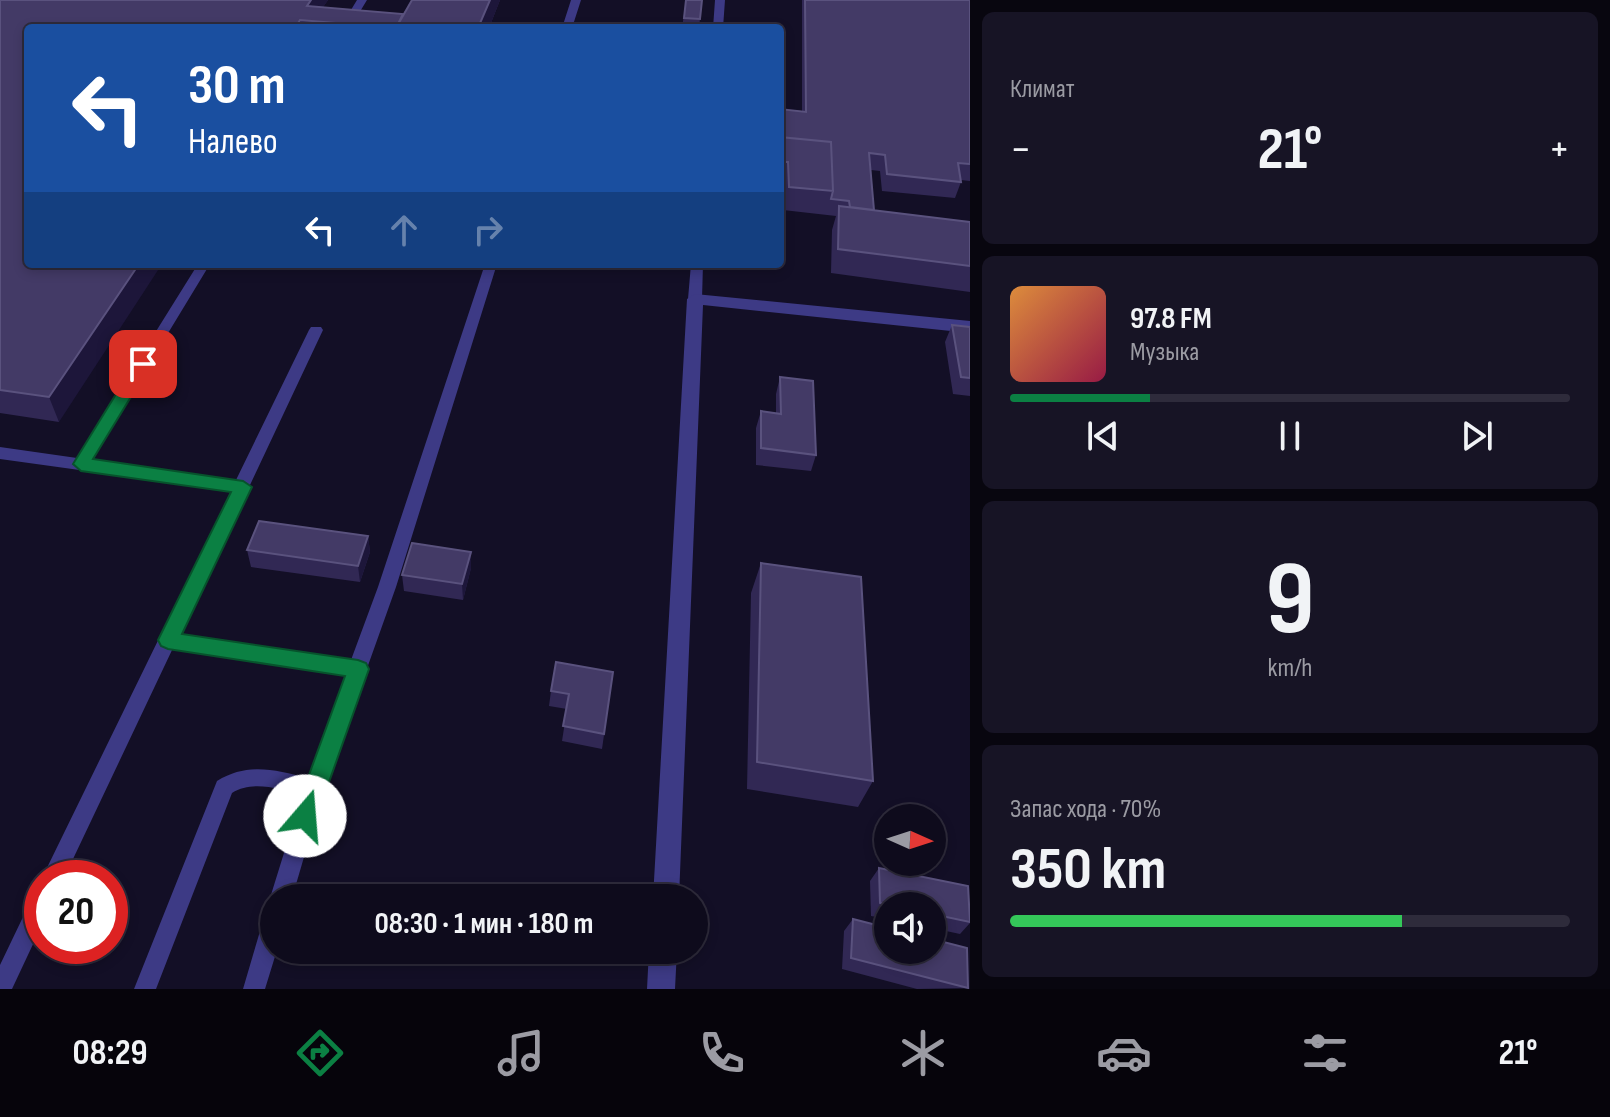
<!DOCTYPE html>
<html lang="ru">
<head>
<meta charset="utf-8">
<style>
  :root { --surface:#0e0b1c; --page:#171425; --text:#f1f3f6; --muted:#9b9ba3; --line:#2e2b3b; --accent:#0b8043 }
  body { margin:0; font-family:"Sofia Sans Condensed",sans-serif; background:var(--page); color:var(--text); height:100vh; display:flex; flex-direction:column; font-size:30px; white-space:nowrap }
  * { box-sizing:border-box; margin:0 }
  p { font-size:26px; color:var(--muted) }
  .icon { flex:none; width:44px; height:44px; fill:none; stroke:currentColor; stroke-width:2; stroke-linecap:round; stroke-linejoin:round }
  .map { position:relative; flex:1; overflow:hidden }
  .panel { display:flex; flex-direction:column; gap:12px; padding:12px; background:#08060f; width:640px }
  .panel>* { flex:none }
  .top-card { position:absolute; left:24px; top:24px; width:760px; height:244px; border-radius:8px; box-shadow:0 4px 12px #0003,0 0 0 2px var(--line); background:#1a4fa0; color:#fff; overflow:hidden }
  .needle { width:52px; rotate:93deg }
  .tools { position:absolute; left:874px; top:804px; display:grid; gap:16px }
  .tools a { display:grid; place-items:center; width:72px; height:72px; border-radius:50%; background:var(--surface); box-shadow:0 4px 12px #0003,0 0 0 2px var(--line); font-size:40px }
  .speed { position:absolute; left:24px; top:860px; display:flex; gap:16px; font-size:40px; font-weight:700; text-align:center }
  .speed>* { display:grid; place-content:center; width:104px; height:104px; border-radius:50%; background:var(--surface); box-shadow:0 4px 12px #0003,0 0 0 2px var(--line); line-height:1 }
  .speed .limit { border:12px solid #d22; background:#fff; color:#111 }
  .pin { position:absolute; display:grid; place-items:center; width:68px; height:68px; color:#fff; margin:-34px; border-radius:16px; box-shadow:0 4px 12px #0006 }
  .me { position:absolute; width:88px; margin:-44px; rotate:18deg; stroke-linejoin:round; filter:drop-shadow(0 0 6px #0008) }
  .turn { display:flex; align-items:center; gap:28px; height:168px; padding:0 32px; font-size:36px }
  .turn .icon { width:104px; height:104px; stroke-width:2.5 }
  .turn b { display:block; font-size:56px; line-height:68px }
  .lanes { display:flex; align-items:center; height:76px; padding:0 32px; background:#0003; justify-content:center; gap:40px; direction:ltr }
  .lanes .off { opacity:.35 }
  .big { font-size:60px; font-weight:700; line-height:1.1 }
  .panel .card { flex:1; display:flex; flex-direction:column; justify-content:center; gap:12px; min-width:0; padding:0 28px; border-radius:12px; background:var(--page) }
  .panel .dial { align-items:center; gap:0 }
  .dial b { font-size:104px; line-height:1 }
  .song { display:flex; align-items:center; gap:24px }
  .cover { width:96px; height:96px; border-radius:12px; background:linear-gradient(135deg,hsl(30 70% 55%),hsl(340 70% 35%)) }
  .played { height:8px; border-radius:4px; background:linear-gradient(90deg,var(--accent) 25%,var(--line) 25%) }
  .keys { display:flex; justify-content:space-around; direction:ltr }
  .heat { display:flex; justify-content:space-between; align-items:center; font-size:44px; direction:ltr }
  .charge { height:12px; border-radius:6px; background:linear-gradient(90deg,#34c759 70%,var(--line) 0) }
  .trip { position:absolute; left:260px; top:884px; width:448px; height:80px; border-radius:40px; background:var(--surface); box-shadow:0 4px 12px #0003,0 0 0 2px var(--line); font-weight:700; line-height:80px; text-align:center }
  .menu { display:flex; height:128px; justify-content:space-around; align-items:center; background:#06040b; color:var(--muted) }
  .menu .icon { width:56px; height:56px }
  .menu .active { color:var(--accent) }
  .menu b { font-size:36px; color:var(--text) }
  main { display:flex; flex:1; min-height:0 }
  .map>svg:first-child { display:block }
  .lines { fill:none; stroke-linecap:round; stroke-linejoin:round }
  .service { fill:#3d3a85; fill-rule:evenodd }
  .minor { fill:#3d3a85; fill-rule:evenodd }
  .wall { fill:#312854 }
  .shaded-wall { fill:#1d163a }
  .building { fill:#433a66; stroke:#5a527e; stroke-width:2 }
  .route { fill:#0b8043; stroke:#07532c; stroke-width:2 }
</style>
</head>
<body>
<main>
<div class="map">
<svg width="970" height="989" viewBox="0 0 970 989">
  <rect width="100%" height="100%" fill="#130f26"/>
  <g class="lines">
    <!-- service -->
    <path class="service" d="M357 0H367L350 28H340Z
      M571 0H581L572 28H562Z
      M715 0H725L723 28H713Z
      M198 264H210L91 460 236 480 309 330 311 327H321L323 330 250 485 251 487 179 634 351 660 378 587 485 264H497L396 587 324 789 292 898H274V906L270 898 302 795C279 789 253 780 232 793L156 989H134L217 781C248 762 275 770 308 778L346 675 173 648 64 878H42L231 491 0 459V447L77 458Z
      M691 264H703L702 299 695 303 688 299Z
      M42 891V925L12 989H0V965L34 894Z
      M274 910V950H277L265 989H243L263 921 266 913Z"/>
    <!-- minor -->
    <path class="minor" d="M695 294 970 321V333L703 305 679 898H653L687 299Z
      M649 950H677L675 989H647Z"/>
  </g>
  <!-- wall -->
  <path class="wall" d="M0 0H328L323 7 403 14 412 0H500L489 28H28L59 422 0 413Z
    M686 0H702L699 28H682Z
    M802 0H970V181L961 180V182L955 198 882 191 880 171 871 170 874 210 970 222V292L831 273 832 230 836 216 783 210V186H780V109L802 111Z
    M952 325 970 327V396L953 394 945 342Z
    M780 377 816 455 811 471 756 465V428L761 411 776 413V394Z
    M368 536 370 552 360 582 251 567 247 550Z
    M761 563 873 781 858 807 747 789 751 593Z
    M471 568 463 600 404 591 402 575Z
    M613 672 602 749 562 741 567 709 549 706 551 691Z
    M879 868 970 912V923L960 934 932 928V906H888V919L871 916 870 881Z
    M853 919 968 988 917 989 842 969 844 931Z"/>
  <!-- shaded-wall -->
  <path class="shaded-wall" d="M311 0H328L314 21 307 6Z
    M490 0H500L489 28H478Z
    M300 20 301 28H295Z
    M139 264H162L59 422 49 397Z
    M368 536 370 552 360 582 358 566Z
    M471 552V568L463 600 462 584Z"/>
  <!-- building -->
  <path class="building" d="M0 0H311L307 6 403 14 396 28 300 20 295 28H28V264H139L49 397 0 390Z
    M412 0H490L478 28H396Z
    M686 0H702L700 19 684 18Z
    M805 0H970V164L958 163 961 182 887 174 885 155 869 153 874 210 850 207 849 201 831 199 833 191 831 142 780 137V109L806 112Z
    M780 137 831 142 833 191 789 187 788 162H780Z
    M839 206 970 222V266L838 249Z
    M952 325 970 327V378L961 377Z
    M780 377 813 381 816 455 761 448V411L781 414Z
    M259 521 368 536 358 566 247 550Z
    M412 543 471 552 462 584 402 575Z
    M761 563 861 577 873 781 757 762Z
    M556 662 613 672 604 734 563 726 569 694 551 691Z
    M879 868 968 886 970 922 932 914V906H895L880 903Z
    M853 919 888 928V950H932V939L967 948 968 988 851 958Z"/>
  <!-- route -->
  <path class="route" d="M143 359 151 364 93 459 243 481 252 487 182 634 358 660 366 663 369 669 317 816 314 824 305 827 297 824 294 816 345 676 168 649 161 646 158 640 231 492 81 471 73 464 137 360Z"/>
</svg>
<div class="tools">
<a><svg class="needle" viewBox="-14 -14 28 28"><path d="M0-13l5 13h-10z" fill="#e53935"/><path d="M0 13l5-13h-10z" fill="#9b9ba3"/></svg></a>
<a><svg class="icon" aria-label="sound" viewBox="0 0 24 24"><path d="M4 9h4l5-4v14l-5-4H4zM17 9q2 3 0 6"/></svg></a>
</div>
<div class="speed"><div class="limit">20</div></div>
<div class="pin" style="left:143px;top:364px;background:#d93025"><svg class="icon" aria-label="arrive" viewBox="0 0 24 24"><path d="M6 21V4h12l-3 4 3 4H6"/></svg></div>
<svg class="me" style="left:305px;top:816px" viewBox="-20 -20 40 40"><circle r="19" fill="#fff"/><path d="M0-13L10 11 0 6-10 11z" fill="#0b8043"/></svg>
<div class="trip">08:30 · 1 мин · 180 m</div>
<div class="top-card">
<div class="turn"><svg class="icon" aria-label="left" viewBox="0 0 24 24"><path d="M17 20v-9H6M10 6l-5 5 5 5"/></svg><div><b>30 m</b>Налево</div></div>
<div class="lanes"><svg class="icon" aria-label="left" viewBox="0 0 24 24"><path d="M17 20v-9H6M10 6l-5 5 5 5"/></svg><svg class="icon off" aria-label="ahead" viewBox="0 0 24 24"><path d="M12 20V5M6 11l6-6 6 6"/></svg><svg class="icon off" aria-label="right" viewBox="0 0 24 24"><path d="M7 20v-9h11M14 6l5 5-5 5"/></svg></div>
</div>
</div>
<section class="panel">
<div class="card"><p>Климат</p>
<div class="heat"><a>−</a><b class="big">21°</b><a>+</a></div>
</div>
<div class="card">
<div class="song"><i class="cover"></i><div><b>97.8 FM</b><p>Музыка</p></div></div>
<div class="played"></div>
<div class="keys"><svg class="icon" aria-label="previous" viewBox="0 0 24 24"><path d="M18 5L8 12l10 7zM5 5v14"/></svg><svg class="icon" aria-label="pause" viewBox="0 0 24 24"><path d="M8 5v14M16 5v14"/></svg><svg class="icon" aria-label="next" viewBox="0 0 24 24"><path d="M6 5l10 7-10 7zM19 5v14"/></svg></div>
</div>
<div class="card dial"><b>9</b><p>km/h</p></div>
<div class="card"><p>Запас хода · 70%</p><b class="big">350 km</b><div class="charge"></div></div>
</section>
</main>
<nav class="menu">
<b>08:29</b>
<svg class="icon active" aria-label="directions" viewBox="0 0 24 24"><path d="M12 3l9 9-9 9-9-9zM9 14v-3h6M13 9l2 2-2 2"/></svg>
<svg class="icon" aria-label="music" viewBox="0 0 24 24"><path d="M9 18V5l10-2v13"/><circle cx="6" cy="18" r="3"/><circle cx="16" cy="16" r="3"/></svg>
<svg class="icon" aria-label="phone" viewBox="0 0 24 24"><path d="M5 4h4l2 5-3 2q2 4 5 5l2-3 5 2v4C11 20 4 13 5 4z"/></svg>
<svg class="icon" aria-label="climate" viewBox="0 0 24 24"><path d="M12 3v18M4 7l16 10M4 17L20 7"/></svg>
<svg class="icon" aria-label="car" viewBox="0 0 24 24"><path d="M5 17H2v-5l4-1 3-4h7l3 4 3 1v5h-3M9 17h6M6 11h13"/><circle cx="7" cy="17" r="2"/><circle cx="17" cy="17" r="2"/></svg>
<svg class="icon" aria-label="filters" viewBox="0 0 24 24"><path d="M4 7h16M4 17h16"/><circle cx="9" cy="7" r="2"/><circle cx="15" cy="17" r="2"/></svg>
<b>21°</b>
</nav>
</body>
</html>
